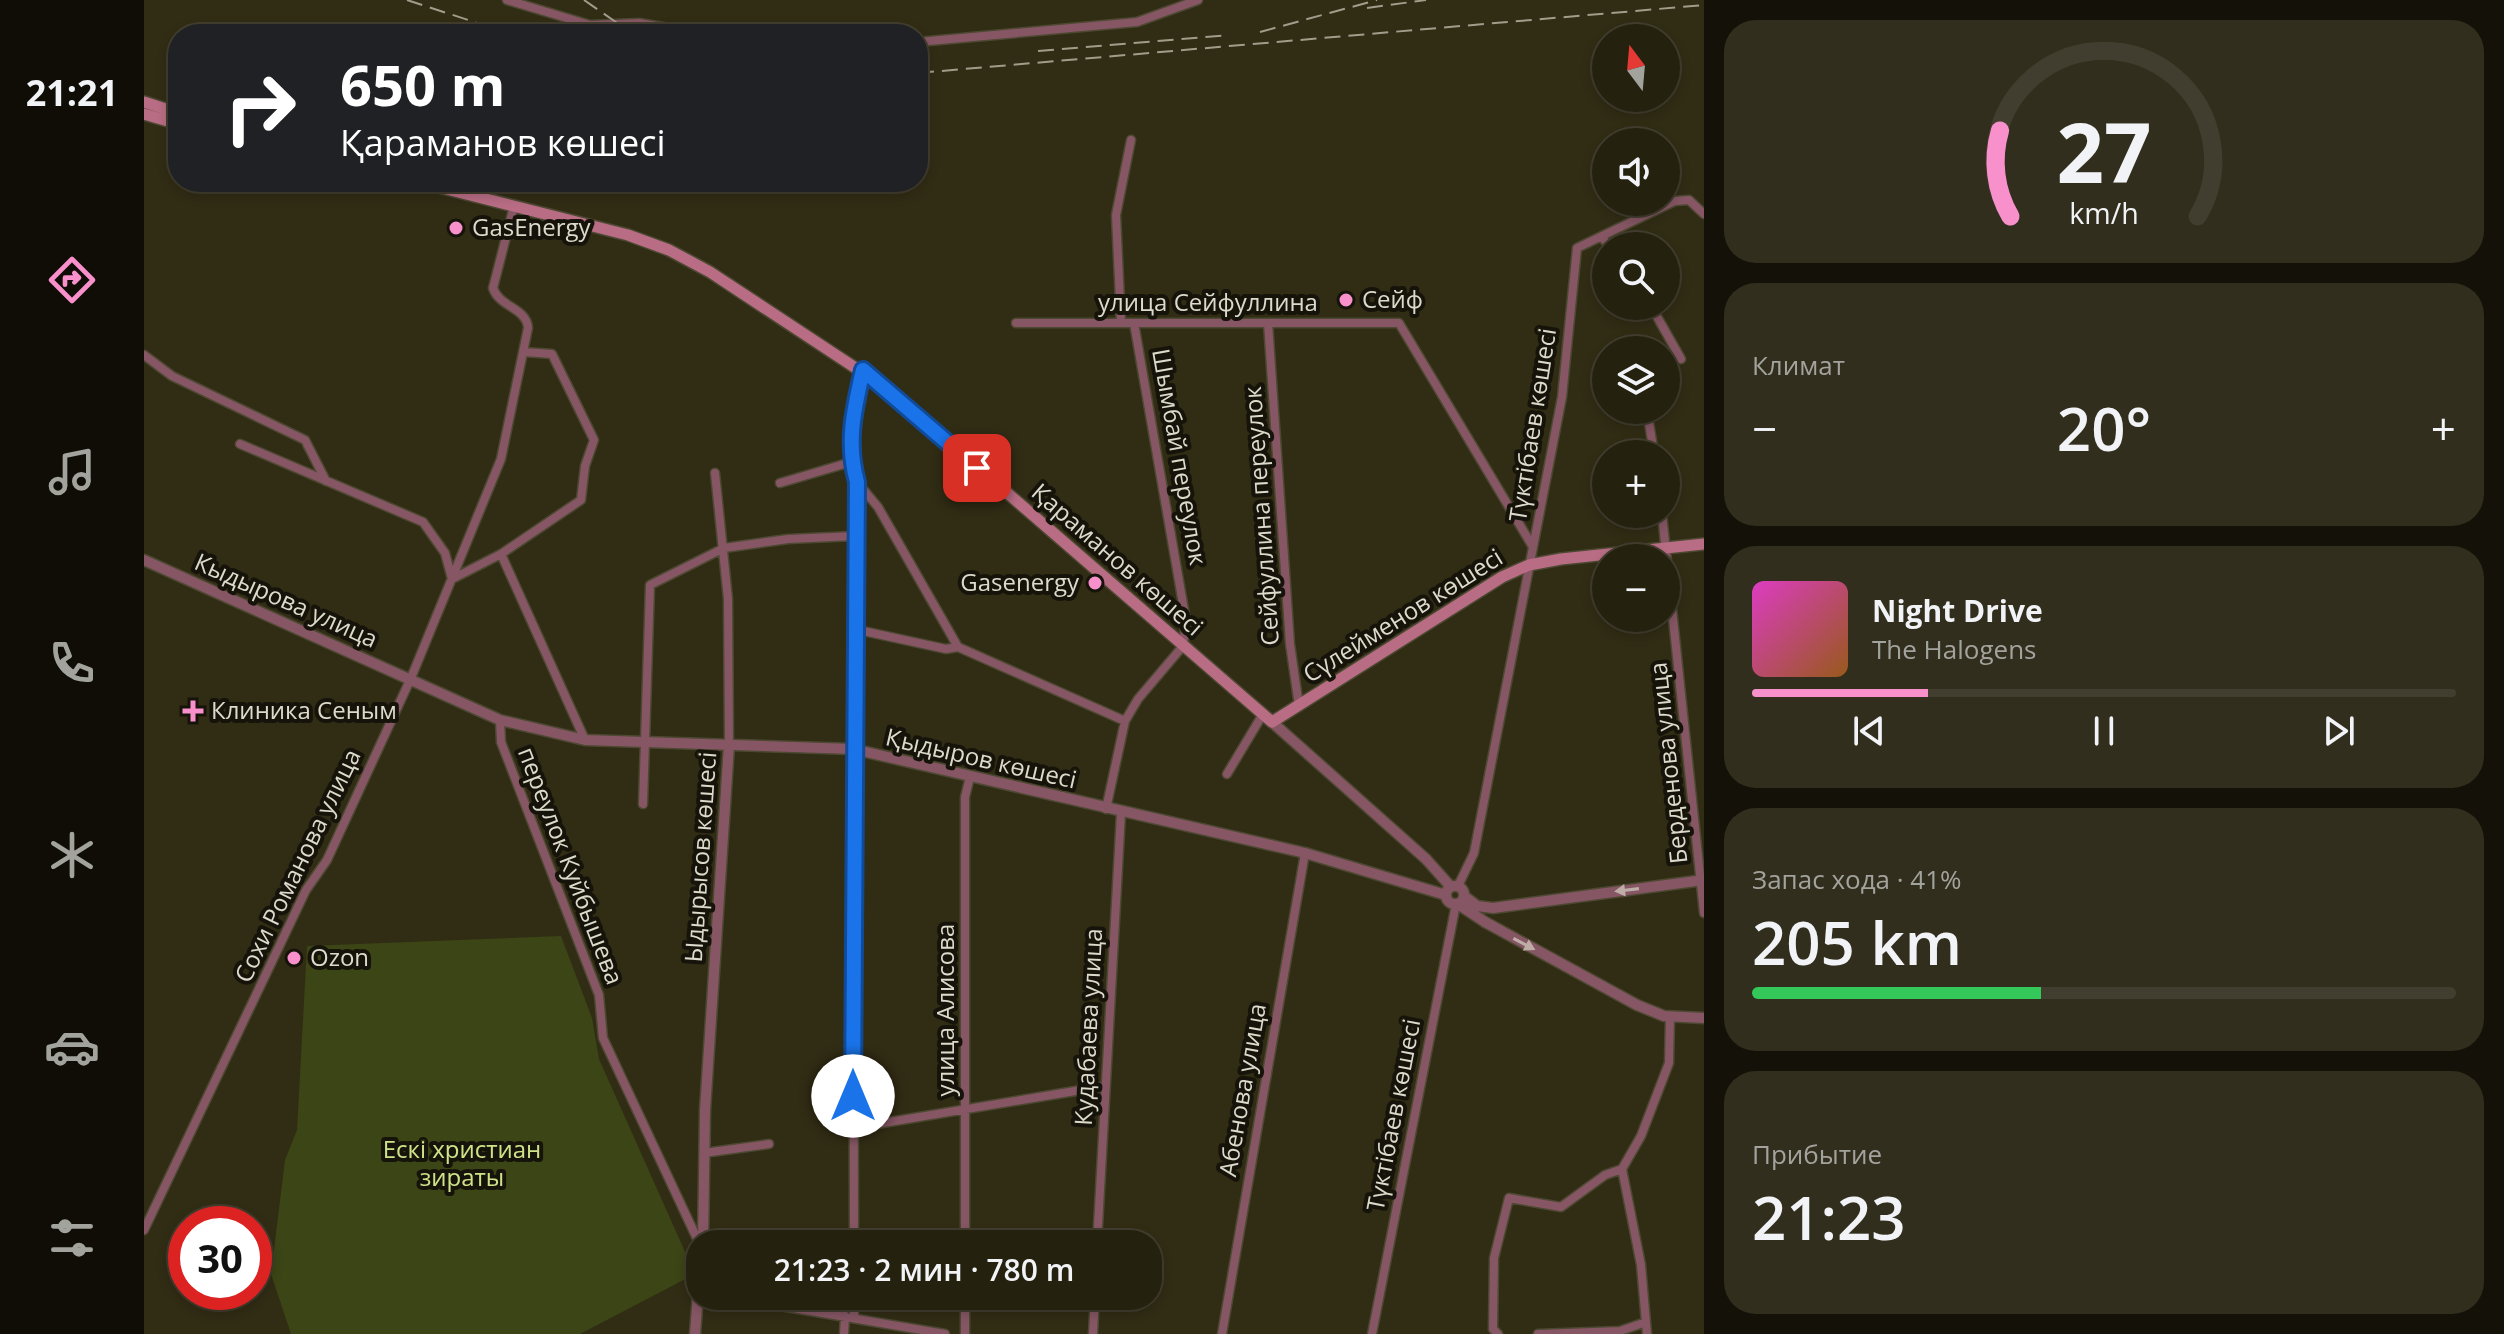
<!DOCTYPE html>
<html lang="ru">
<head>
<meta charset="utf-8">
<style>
  :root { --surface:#25210f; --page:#312e1d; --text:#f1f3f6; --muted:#a3a39e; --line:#423e2f; --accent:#f890cb }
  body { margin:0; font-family:"Open Sans",sans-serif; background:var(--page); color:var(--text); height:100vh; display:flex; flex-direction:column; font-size:30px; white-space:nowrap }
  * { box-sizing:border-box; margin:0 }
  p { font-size:26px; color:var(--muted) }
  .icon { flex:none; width:44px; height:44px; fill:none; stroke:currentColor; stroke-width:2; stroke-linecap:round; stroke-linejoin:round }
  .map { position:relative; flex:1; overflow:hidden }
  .details { display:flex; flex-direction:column; gap:20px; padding:20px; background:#141208; width:800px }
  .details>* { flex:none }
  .banner { position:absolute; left:24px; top:24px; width:760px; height:168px; border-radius:32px; box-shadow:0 4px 12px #0003,0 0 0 2px var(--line); background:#202124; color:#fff; overflow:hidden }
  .needle { width:52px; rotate:344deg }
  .fabs { position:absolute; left:1448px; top:24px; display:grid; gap:16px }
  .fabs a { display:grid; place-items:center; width:88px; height:88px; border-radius:50%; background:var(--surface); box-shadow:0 4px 12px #0003,0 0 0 2px var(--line); font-size:40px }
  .speed { position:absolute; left:24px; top:1206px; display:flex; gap:16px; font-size:40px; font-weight:700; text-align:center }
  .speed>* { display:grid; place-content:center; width:104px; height:104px; border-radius:50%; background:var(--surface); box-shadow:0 4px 12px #0003,0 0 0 2px var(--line); line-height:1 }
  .speed .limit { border:12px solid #d22; background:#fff; color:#111 }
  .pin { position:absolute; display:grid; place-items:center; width:68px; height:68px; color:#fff; margin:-34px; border-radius:16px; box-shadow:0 4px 12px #0006 }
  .me { position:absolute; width:88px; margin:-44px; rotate:0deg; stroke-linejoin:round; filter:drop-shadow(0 0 6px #0008) }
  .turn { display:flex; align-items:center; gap:28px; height:168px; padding:0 40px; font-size:36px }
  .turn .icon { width:104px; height:104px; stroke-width:2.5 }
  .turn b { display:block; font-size:56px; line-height:68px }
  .big { font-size:60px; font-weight:600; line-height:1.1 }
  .details .card { flex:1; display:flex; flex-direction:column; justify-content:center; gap:12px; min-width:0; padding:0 28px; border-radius:32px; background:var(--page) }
  .details .dial { align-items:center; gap:0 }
  .dial svg { height:208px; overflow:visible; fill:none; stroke:var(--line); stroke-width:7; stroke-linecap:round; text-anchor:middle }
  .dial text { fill:var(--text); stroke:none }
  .song { display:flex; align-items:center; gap:24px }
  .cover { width:96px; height:96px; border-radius:12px; background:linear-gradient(135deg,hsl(310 70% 55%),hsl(30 70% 35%)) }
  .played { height:8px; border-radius:4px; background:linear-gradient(90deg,var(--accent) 25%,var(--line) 25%) }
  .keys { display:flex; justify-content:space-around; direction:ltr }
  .heat { display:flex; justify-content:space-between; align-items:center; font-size:44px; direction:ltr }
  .charge { height:12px; border-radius:6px; background:linear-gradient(90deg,#34c759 41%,var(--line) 0) }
  .trip { position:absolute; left:542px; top:1230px; width:476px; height:80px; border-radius:32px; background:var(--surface); box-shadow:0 4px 12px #0003,0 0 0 2px var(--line); font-weight:600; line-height:80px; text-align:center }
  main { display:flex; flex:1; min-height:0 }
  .dock { display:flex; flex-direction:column; width:144px; justify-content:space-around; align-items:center; background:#0f0d06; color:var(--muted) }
  .dock .icon { width:56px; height:56px }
  .dock .on { color:var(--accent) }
  .dock b { font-size:36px; color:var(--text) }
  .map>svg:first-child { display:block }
  .green { fill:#3c4515 }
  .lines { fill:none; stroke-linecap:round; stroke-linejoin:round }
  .minor-casing { stroke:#4c4831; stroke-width:11 }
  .tertiary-casing { stroke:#4c4831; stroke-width:13 }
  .secondary-casing { stroke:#4c4831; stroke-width:14 }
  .minor { stroke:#865664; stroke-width:8 }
  .tertiary { stroke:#865664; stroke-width:10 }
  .secondary { stroke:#b86d84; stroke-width:11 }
  .rail { stroke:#a09d8b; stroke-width:2; stroke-dasharray:16 8; stroke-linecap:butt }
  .oneway { fill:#beaca7 }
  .route-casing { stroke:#114b97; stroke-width:20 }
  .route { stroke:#1a73e8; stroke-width:14 }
  .poi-dot { fill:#f890cb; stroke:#16140a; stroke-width:3 }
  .labels { text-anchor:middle; stroke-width:8; stroke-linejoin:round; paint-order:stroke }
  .poi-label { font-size:24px; fill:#dcdacb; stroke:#16140a; text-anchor:start }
  .street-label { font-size:24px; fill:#dcdacb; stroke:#16140a }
  .park-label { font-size:24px; fill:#cfe288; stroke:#16140a }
</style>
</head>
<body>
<main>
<nav class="dock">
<b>21:21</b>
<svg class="icon on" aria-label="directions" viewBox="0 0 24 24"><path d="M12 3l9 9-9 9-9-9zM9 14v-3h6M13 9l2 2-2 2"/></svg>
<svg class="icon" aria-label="music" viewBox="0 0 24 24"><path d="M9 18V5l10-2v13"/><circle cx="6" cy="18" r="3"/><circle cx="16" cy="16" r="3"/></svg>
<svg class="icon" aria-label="phone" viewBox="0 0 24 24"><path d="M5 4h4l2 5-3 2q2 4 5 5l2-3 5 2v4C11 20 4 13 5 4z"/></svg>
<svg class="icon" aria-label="climate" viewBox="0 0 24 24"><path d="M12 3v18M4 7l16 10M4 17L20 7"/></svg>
<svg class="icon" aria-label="car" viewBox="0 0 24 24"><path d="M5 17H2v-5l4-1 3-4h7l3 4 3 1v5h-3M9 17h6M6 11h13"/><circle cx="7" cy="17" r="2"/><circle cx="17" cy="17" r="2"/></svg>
<svg class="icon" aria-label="filters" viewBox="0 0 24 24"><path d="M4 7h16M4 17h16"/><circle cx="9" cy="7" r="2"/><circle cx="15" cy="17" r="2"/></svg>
</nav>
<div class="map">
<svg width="1560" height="1334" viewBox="0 0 1560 1334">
  <rect width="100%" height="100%" fill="#312c14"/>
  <!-- green -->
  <path class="green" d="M417 936 448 1018 455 1059 551 1274 436 1334H147L127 1274 141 1160 153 1130 163 946Z"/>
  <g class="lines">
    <!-- minor casing -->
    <g class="minor-casing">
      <path id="minor" d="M363 0 446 25 495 23 560 34
        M774 42 993 22 1054 0
        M1458 236 1464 246
        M1507 306 1537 359
        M872 323H1255L1389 547
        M977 323 972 215 987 140
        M1124 323 1146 644 1155 706
        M0 355 28 376 161 440 182 481
        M1503 410 1510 454
        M96 444 279 522 301 553 308 579 357 554 437 500 441 466 450 440 408 354 380 352
        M571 473 584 599 585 745
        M713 482 734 507 814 647
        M636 483 707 462
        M1518 514 1560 913
        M357 554 441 740
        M710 629 802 649 814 647 981 721
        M356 720 357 742 455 995 459 1038 556 1245
        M1083 774 1119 714
        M499 804 506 585 580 548 644 539 711 536
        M962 809 981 721 994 699 1039 646 1042 621 990 323
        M1314 886 1330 853 1418 397 1433 248 1531 201 1545 200 1560 214
        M709 1128 961 1086
        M560 1153 625 1144
        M0 1230 162 890 183 860 267 678 357 459 384 328C383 308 355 307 349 288L370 206
        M710 1244 709 749 713 482C702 442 710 409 719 370
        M821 1244V797L826 777
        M953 1244 977 813
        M578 1296 801 1334
        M710 1296V1318
        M700 1334 701 1316
        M821 1334V1296
        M949 1334 951 1296
        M1078 1334 1161 853
        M1228 1334 1312 904
        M1354 1334 1349 1329 1350 1258 1365 1198 1417 1207 1461 1175 1478 1169
        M1394 1334 1476 1331 1502 1322
        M1503 1334 1497 1265 1478 1169 1497 1136 1525 1063 1526 1017"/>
    </g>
    <!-- tertiary casing -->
    <g class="tertiary-casing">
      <path id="tertiary" d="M0 560 356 720 441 740 709 749 1161 853 1302 895
        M1128 722 1282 859 1307 887
        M1302 895a9 9 0 1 1 18 0a9 9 0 1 1-18 0Z
        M1320 896 1333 906 1349 908 1560 880
        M1314 904 1341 922 1493 1005 1520 1016 1560 1018
        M559 1244 561 1110 585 745
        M551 1334 556 1268"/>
    </g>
    <!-- secondary casing -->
    <g class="secondary-casing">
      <path id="secondary" d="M0 102 34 113
        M0 114 34 124
        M275 182 484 235 525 250 566 272 742 388 1128 722 1358 577 1385 565 1417 559 1560 544"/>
    </g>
    <!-- minor -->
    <use href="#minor" class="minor"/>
    <!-- tertiary -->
    <use href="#tertiary" class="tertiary"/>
    <!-- secondary -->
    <use href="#secondary" class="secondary"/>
    <!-- rail -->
    <path class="rail" d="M263 0 367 34
      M440 0 489 34
      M1223 8 1282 0
      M1116 32 1233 0
      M894 51 1085 35
      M774 73 1560 5"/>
  </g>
  <!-- one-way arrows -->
  <defs><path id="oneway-solid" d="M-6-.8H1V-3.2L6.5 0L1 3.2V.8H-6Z" transform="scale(2)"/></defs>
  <g class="oneway">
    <use href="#oneway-solid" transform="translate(1483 890) rotate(173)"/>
    <use href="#oneway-solid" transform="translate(1380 944) rotate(28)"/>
  </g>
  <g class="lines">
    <!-- route casing -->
    <g class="route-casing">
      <path id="route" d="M709 1096 713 482C702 442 710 409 719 370L833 468"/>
    </g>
    <!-- route -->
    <use href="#route" class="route"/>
  </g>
  <!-- markers -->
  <g class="poi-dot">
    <circle cx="312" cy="228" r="8"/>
    <circle cx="1202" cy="300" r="8"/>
    <circle cx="951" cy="583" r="8"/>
    <path d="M45 699h8v8h8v8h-8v8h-8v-8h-8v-8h8z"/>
    <circle cx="150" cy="958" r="8"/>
  </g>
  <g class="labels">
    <!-- poi labels -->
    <g class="poi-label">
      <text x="328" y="236">GasEnergy</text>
      <text x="1218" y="308">Сейф</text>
      <text x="935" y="591" text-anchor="end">Gasenergy</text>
      <text x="67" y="719">Клиника Сеным</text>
      <text x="166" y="966">Ozon</text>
    </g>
    <!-- street labels -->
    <g class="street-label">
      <text x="1064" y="311">улица Сейфуллина</text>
      <text transform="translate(1389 425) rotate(-81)" y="8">Түктібаев көшесі</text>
      <text transform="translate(1035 457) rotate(80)" y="8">Шымбай переулок</text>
      <text transform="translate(1118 516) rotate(-94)" y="8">Сейфуллина переулок</text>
      <text transform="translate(973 560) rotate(41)" y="8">Қараманов көшесі</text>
      <text transform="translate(142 601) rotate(24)" y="8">Кыдырова улица</text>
      <text transform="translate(1259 616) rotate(-32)" y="8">Сүлейменов көшесі</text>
      <text transform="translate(837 759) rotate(13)" y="8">Қыдыров көшесі</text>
      <text transform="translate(1525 763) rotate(-96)" y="8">Берденова улица</text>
      <text transform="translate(557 857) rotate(-86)" y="8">Ыдырысов көшесі</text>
      <text transform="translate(154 866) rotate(-64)" y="8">Сохи Романова улица</text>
      <text transform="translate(426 866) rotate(69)" y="8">переулок Куйбышева</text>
      <text transform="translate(802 1010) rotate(-90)" y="8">улица Алисова</text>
      <text transform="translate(945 1027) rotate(-87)" y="8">Кудабаева улица</text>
      <text transform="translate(1099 1090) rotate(-80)" y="8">Абенова улица</text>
      <text transform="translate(1250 1115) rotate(-79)" y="8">Түктібаев көшесі</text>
    </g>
    <!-- park labels -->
    <g class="park-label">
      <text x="318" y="1158">Ескі христиан<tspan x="318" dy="28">зираты</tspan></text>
    </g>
  </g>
</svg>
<div class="fabs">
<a><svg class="needle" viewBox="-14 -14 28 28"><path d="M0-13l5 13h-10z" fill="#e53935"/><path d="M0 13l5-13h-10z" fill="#a3a39e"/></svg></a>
<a><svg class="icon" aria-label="sound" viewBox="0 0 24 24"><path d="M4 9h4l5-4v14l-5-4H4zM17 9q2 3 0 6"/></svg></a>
<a><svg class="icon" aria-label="search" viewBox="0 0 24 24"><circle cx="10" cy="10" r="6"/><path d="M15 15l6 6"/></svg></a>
<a><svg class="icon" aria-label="layers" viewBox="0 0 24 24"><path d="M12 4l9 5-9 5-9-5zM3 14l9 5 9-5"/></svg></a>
<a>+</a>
<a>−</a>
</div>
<div class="speed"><div class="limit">30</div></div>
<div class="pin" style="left:833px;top:468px;background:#d93025"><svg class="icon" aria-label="arrive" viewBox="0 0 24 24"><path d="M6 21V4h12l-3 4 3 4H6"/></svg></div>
<svg class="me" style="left:709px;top:1096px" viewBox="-20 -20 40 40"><circle r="19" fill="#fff"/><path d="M0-13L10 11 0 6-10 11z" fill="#1a73e8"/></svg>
<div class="trip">21:23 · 2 мин · 780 m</div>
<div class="banner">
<div class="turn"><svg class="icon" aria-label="right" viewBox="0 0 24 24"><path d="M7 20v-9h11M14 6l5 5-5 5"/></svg><div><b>650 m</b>Қараманов көшесі</div></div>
</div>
</div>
<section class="details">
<div class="card dial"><svg viewBox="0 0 100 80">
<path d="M14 69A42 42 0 1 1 86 69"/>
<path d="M14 69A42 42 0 0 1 10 36" stroke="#f890cb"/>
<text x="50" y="56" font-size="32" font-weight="700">27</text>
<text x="50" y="72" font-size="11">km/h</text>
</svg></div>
<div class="card"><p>Климат</p>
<div class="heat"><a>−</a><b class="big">20°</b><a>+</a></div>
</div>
<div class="card">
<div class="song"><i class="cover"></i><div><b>Night Drive</b><p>The Halogens</p></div></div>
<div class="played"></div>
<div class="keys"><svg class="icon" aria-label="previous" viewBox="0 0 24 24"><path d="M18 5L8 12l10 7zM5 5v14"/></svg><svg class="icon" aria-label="pause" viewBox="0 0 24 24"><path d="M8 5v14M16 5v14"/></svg><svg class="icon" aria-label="next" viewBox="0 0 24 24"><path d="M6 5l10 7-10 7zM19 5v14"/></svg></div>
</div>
<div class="card"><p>Запас хода · 41%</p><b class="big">205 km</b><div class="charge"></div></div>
<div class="card"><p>Прибытие</p><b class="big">21:23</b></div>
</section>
</main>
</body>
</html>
